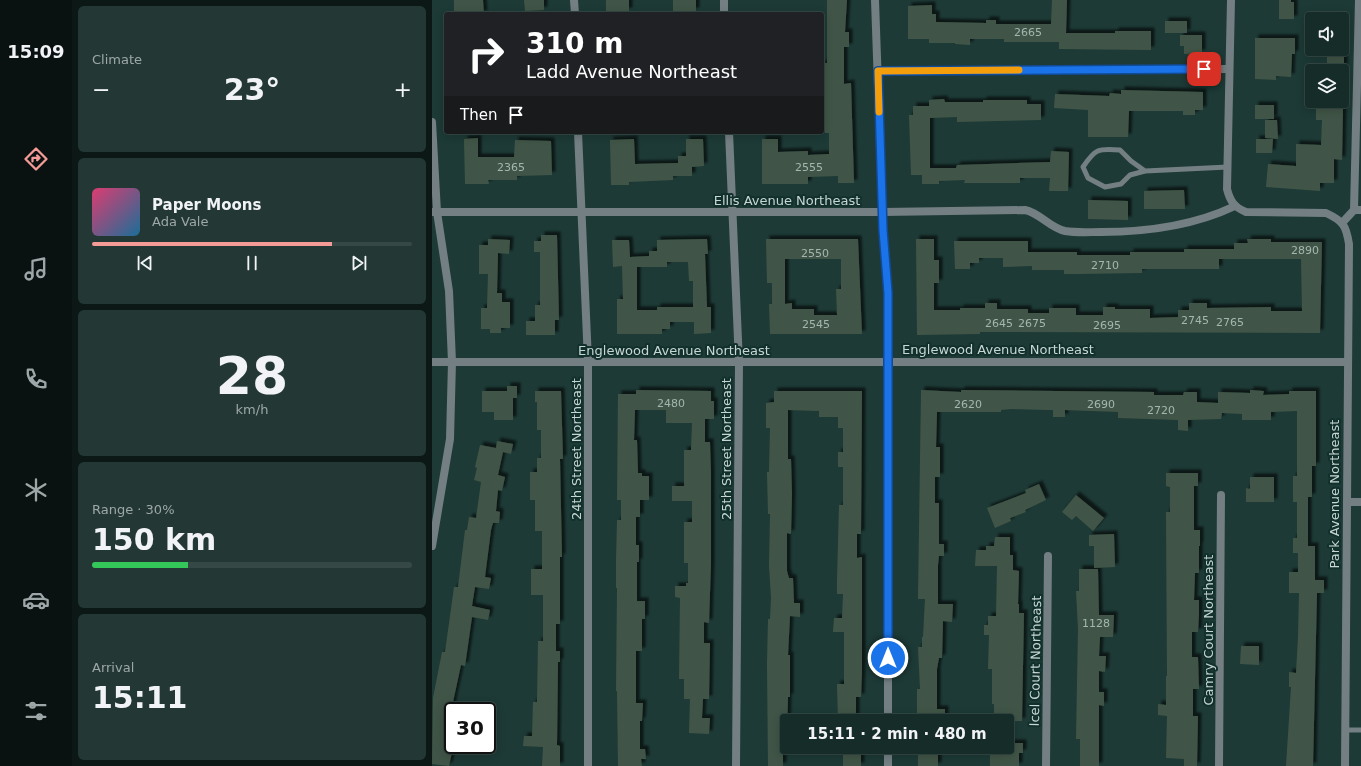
<!DOCTYPE html>
<html lang="en">
<head>
<meta charset="utf-8">
<style>
  :root { --surface:#162c28; --page:#233834; --text:#f1f3f6; --muted:#9ea7a8; --line:#354845; --accent:#f59b97 }
  body { margin:0; font-family:"DejaVu Sans",sans-serif; background:var(--page); color:var(--text); height:100vh; display:flex; flex-direction:column; font-size:15px; white-space:nowrap }
  * { box-sizing:border-box; margin:0 }
  p { font-size:13px; color:var(--muted) }
  .icon { flex:none; width:22px; height:22px; fill:none; stroke:currentColor; stroke-width:2; stroke-linecap:round; stroke-linejoin:round }
  .map { position:relative; flex:1; overflow:hidden }
  .panel { display:flex; flex-direction:column; gap:6px; padding:6px; background:#0c1816; width:360px }
  .panel>* { flex:none }
  .banner { position:absolute; left:12px; top:12px; width:380px; height:122px; border-radius:4px; box-shadow:0 2px 10px #0003,0 0 0 1px var(--line); background:#202124; color:#fff; overflow:hidden }
  .buttons { position:absolute; left:873px; top:12px; display:grid; gap:8px }
  .buttons a { display:grid; place-items:center; width:44px; height:44px; border-radius:4px; background:var(--surface); box-shadow:0 2px 10px #0003,0 0 0 1px var(--line); font-size:20px }
  .speed { position:absolute; left:12px; top:702px; display:flex; gap:8px; font-size:20px; font-weight:700; text-align:center }
  .speed>* { display:grid; place-content:center; width:52px; height:52px; border-radius:50%; background:var(--surface); box-shadow:0 2px 10px #0003,0 0 0 1px var(--line); line-height:1 }
  .speed .limit { border:2px solid #111; border-radius:6px; background:#fff; color:#111 }
  .pin { position:absolute; display:grid; place-items:center; width:34px; height:34px; color:#fff; margin:-17px; border-radius:8px; box-shadow:0 2px 6px #0006 }
  .me { position:absolute; width:44px; margin:-22px; rotate:0deg; stroke-linejoin:round; filter:drop-shadow(0 0 3px #0008) }
  .turn { display:flex; align-items:center; gap:14px; height:84px; padding:0 16px; font-size:18px }
  .turn .icon { width:52px; height:52px; stroke-width:2.5 }
  .turn b { display:block; font-size:28px; line-height:34px }
  .then { display:flex; align-items:center; height:38px; padding:0 16px; background:#0003; gap:8px; font-size:15px }
  .big { font-size:30px; font-weight:800; line-height:1.1 }
  .panel .card { flex:1; display:flex; flex-direction:column; justify-content:center; gap:6px; min-width:0; padding:0 14px; border-radius:6px; background:var(--page) }
  .panel .dial { align-items:center; gap:0 }
  .dial b { font-size:52px; line-height:1 }
  .song { display:flex; align-items:center; gap:12px }
  .cover { width:48px; height:48px; border-radius:6px; background:linear-gradient(135deg,hsl(340 70% 55%),hsl(200 70% 35%)) }
  .played { height:4px; border-radius:2px; background:linear-gradient(90deg,var(--accent) 75%,var(--line) 75%) }
  .keys { display:flex; justify-content:space-around; direction:ltr }
  .heat { display:flex; justify-content:space-between; align-items:center; font-size:22px; direction:ltr }
  .charge { height:6px; border-radius:3px; background:linear-gradient(90deg,#34c759 30%,var(--line) 0) }
  .trip { position:absolute; left:348px; top:714px; width:234px; height:40px; border-radius:4px; background:var(--surface); box-shadow:0 2px 10px #0003,0 0 0 1px var(--line); font-weight:800; line-height:40px; text-align:center }
  main { display:flex; flex:1; min-height:0 }
  .dock { display:flex; flex-direction:column; width:72px; justify-content:space-around; align-items:center; background:#091210; color:var(--muted) }
  .dock .icon { width:28px; height:28px }
  .dock .active { color:var(--accent) }
  .dock b { font-size:18px; color:var(--text) }
  .map>svg:first-child { display:block }
  .building { fill:#415546; fill-rule:evenodd; filter:url(#shadow) }
  .lines { fill:none; stroke-linecap:round; stroke-linejoin:round }
  .service { stroke:#737f83; stroke-width:5 }
  .minor { stroke:#737f83; stroke-width:8 }
  .tertiary { stroke:#737f83; stroke-width:8 }
  .route-casing { stroke:#114b97; stroke-width:10 }
  .route { stroke:#1a73e8; stroke-width:7 }
  .slow { stroke:#f59e0b; stroke-width:7 }
  .labels { text-anchor:middle; stroke-width:4; stroke-linejoin:round; paint-order:stroke }
  .number-label { font-size:11px; fill:#a5b6b0 }
  .street-label { font-size:13px; fill:#c6d6d4; stroke:#12302c }
</style>
</head>
<body>
<main>
<nav class="dock">
<b>15:09</b>
<svg class="icon active" aria-label="directions" viewBox="0 0 24 24"><path d="M12 3l9 9-9 9-9-9zM9 14v-3h6M13 9l2 2-2 2"/></svg>
<svg class="icon" aria-label="music" viewBox="0 0 24 24"><path d="M9 18V5l10-2v13"/><circle cx="6" cy="18" r="3"/><circle cx="16" cy="16" r="3"/></svg>
<svg class="icon" aria-label="phone" viewBox="0 0 24 24"><path d="M5 4h4l2 5-3 2q2 4 5 5l2-3 5 2v4C11 20 4 13 5 4z"/></svg>
<svg class="icon" aria-label="climate" viewBox="0 0 24 24"><path d="M12 3v18M4 7l16 10M4 17L20 7"/></svg>
<svg class="icon" aria-label="car" viewBox="0 0 24 24"><path d="M5 17H2v-5l4-1 3-4h7l3 4 3 1v5h-3M9 17h6M6 11h13"/><circle cx="7" cy="17" r="2"/><circle cx="17" cy="17" r="2"/></svg>
<svg class="icon" aria-label="filters" viewBox="0 0 24 24"><path d="M4 7h16M4 17h16"/><circle cx="9" cy="7" r="2"/><circle cx="15" cy="17" r="2"/></svg>
</nav>
<section class="panel">
<div class="card"><p>Climate</p>
<div class="heat"><a>−</a><b class="big">23°</b><a>+</a></div>
</div>
<div class="card">
<div class="song"><i class="cover"></i><div><b>Paper Moons</b><p>Ada Vale</p></div></div>
<div class="played"></div>
<div class="keys"><svg class="icon" aria-label="previous" viewBox="0 0 24 24"><path d="M18 5L8 12l10 7zM5 5v14"/></svg><svg class="icon" aria-label="pause" viewBox="0 0 24 24"><path d="M8 5v14M16 5v14"/></svg><svg class="icon" aria-label="next" viewBox="0 0 24 24"><path d="M6 5l10 7-10 7zM19 5v14"/></svg></div>
</div>
<div class="card dial"><b>28</b><p>km/h</p></div>
<div class="card"><p>Range · 30%</p><b class="big">150 km</b><div class="charge"></div></div>
<div class="card"><p>Arrival</p><b class="big">15:11</b></div>
</section>
<div class="map">
<svg width="929" height="766" viewBox="0 0 929 766">
  <defs>
    <filter id="shadow"><feDropShadow dx="3.5" dy="-3.5" stdDeviation="1" flood-color="#0009"/></filter>
  </defs>
  <rect width="100%" height="100%" fill="#1d3a36"/>
  <!-- building -->
  <path class="building" d="M22 0H51L52 14H22Z
    M92 0H112V10L93 11Z
    M174 0H197V11L174 12Z
    M241 0H264V11H260V14H241Z
    M395 0H415L413 32H417V47H412V84L419 83 422 183H406V176L376 177V184H330V139H346V152L376 151V155L397 154V133H393L392 76H390V63H395Z
    M620 0H635L634 33H683V31H719V50L627 49V42H572V39H538V45L523 44V43H497V39H476V6L500 5V14H504V22L554 23V20H564V24H619Z
    M847 0H859V2H862V19H847Z
    M733 21H755V33H733Z
    M748 35H770V53L752 54V46H748Z
    M823 38H863V54H860L859 77 844 76V80L823 79Z
    M895 49H912V71H895Z
    M689 90 771 92V110H763V115H751V111H697L696 137H656V110L622 108 623 94 677 96 678 93 689 94Z
    M512 99 513 102H551V100H595V104H609V120L525 122V117L498 118V168H524L525 165 618 162 619 151 637 152 636 191H617L618 178H588V183H532L533 180 507 181V184H490V175H479L477 115H481V106H497V100Z
    M823 105H842V119H823Z
    M884 108 911 109 910 160 902 159V183H888V191L834 187 836 164 864 166V144L889 145 890 120H884Z
    M833 120H845L846 139 833 138Z
    M46 138V157H82L83 140 119 141 120 175 85 176V180H56L57 184H33L32 139Z
    M202 139 203 164 246 163V156H254V139H271L272 166 260 167V176H241V180L197 182V185H179L178 140Z
    M824 139H841L840 153H824Z
    M752 190 753 209H712V191Z
    M656 200 696 201V220L656 219Z
    M109 235H125L127 320H123V335H94V321H103V305H108V252H102V241H109Z
    M56 239 78 240 77 254 66 253 65 293H70V302H78V328H69V333H58V329H49V308H55L56 274H47V245H56Z
    M275 239 276 254H273L275 307H279V333L262 334V322H238V329H230V334H185V299H191L190 266 181 267 180 240H197L198 257 217 256V251H225V240ZM235 262H256L257 281H261V307H225V310H205V267H235Z
    M334 239H426L430 334H338L337 304H340V283H335ZM353 259H409V289H404L405 315H382V309H360V303L353 304Z
    M484 239H502V260H507V283H502V310H528V308H553V303H565V309H596V313H617V308H644V315H671V307H683V309H718V318L746 317V310H757V303H775V308L839 307V311H870L869 259H787V269H710V273L645 274H632V270H600V266L571 267V258H547V263H538V269H523L522 241H596V252H645V255H698V252H752V249H802V243H816L815 239H839V242H890L888 333 548 332V334L485 335Z
    M75 386H85V398H81V420H62V412H50V391H75Z
    M204 390 279 391V401H282V419H273V442H278L279 473V564L277 623 272 622V643H278L277 699H271L270 718H278L277 734 257 733 258 699H252V679H247L248 598 243 597V586H254V583H256V563H252V522H260V501H240V486H252V450H259L260 423H234V410H203L202 440H205L206 473H210V476H217V500H208V517H204V545H207V562H205V601H213V619H210V651H204V703H211L210 721H208V749H213L214 759H209L210 766H186L185 691H184L185 588H184V561L185 520H189V500H185L186 394H204Z
    M489 390 529 392V390L722 392V395H751L752 392H765V402L786 403V392L818 393V390L832 391 831 395 857 394V391H884V466H880V497H876V546H883V580H892V593H885L881 766H854L859 687H857V672L864 673 866 637 867 593H857V572H866V553H861V538H865V502H861V476H865V411L839 412V420H810V414L790 413 789 419 756 420V431L746 430V420L686 418V412L633 410V417H621V410H615L579 409 569 410V412H505L504 447H508V477H503V503H507V544H512V556H507L506 565V604H521L520 622 511 621 510 658H507L505 669V709H513V721H485V689H488L486 647H490V637H491L493 599H486Z
    M103 391H129L131 459H128L130 557H128V624H124V651H128V662H126L125 745 128 746V766H110L111 747 91 746 92 736H100L101 702H105L106 641H111V595H99V569H110V531H103V500H98V472H105V458H109V430H105V402H103Z
    M342 391H430L429 534H425V558L430 557V672L429 697H424V721H406L405 684H412V632H401L402 618H410L411 594H405V581L407 505H411V467H406V452H411V428H406V417H387V411L356 410V459H359L360 494 359 534 355 533V571L357 578H361L362 603H368V617L358 616 356 655H358V697H356L355 734 351 735V766H336L335 664 336 619H338L339 598 337 566 338 514H336L335 472H337L338 428H334V403L342 402Z
    M65 441 81 444 79 454 71 452 66 475 73 477 70 491 66 490 64 511 68 512 67 523H61L59 530 53 577 59 578 57 589 43 587 40 606 58 610 56 620 40 617 33 666 29 665 21 702V748L17 766 0 764 1 698 10 652H13L22 587H26L33 530H35L37 517 44 518 49 482 42 480 45 468 43 467 48 445 64 448Z
    M734 473H766V486H762V530H768V546H767V573H763L762 600H767V614L766 632H760V657H766L767 689H761V716H766L765 766H752V759L734 758 735 716 726 715V704L734 705V676H735L734 512H738V487L734 486Z
    M818 477H842V502H814V488L818 489Z
    M607 484 614 500 593 510 594 512 578 518 579 521 563 528 555 508 594 493 593 490Z
    M644 495 672 518 661 531 644 516 640 520 630 512Z
    M682 534 683 567 662 568V546H657V535Z
    M563 537H578V555H581V570L587 571 586 604H587V613H592L590 721H562V704H560V669H556L557 635H552V625H556V616H564L565 566H543L544 550H554V546H562Z
    M647 569H666L667 615H682L681 637H668L667 656H674L673 672 667 671V692H672V706L667 705V766H648V739H644L646 629 644 591H647Z
    M809 646H827V665L808 664Z
    M575 743H591V753H587V766H558V747H575Z
    M411 747H424V750H429V766H411Z
    M486 747H506V766H486Z"/>
  <g class="lines">
    <!-- service -->
    <path class="service" d="M713 171 699 161 688 150C666 148 663 149 651 167L656 178 673 187 689 184 698 175 713 171 796 167
      M913 730H929"/>
    <!-- minor -->
    <path class="minor" d="M142 0 143 14
      M292 0V14
      M443 0 451 230 456 293V721
      M446 71 797 69
      M0 122 5 212 17 291 20 362 18 439 0 546
      M146 132 156 361V766
      M297 132 307 363 304 766
      M922 210 927 0
      M0 212H451L593 210C608 213 618 228 633 231 645 233 657 232 669 232 715 232 761 226 803 206
      M910 223 922 210H929
      M0 362H915
      M915 502H929
      M456 766V747
      M614 766 616 556
      M787 766 789 495"/>
    <!-- tertiary -->
    <path class="tertiary" d="M799 0 795 189C798 201 802 207 814 212L894 213C911 221 914 225 917 244L913 766"/>
  </g>
  <g class="lines">
    <!-- route casing -->
    <g class="route-casing">
      <path id="route" d="M456 658V293L451 230 446 71 772 69"/>
    </g>
    <!-- route -->
    <use href="#route" class="route"/>
    <!-- slow -->
    <path class="slow" d="M447 112 446 71 587 70"/>
  </g>
  <g class="labels">
    <!-- number labels -->
    <g class="number-label">
      <text x="596" y="36">2665</text>
      <text x="79" y="171">2365</text>
      <text x="377" y="171">2555</text>
      <text x="873" y="254">2890</text>
      <text x="383" y="257">2550</text>
      <text x="673" y="269">2710</text>
      <text x="763" y="324">2745</text>
      <text x="798" y="326">2765</text>
      <text x="567" y="327">2645</text>
      <text x="600" y="327">2675</text>
      <text x="384" y="328">2545</text>
      <text x="675" y="329">2695</text>
      <text x="239" y="407">2480</text>
      <text x="536" y="408">2620</text>
      <text x="669" y="408">2690</text>
      <text x="729" y="414">2720</text>
      <text x="664" y="627">1128</text>
    </g>
    <!-- street labels -->
    <g class="street-label">
      <text x="355" y="205">Ellis Avenue Northeast</text>
      <text x="566" y="354">Englewood Avenue Northeast</text>
      <text x="242" y="355">Englewood Avenue Northeast</text>
      <text transform="translate(144 449) rotate(-90)" y="5">24th Street Northeast</text>
      <text transform="translate(294 449) rotate(-90)" y="5">25th Street Northeast</text>
      <text transform="translate(902 494) rotate(-90)" y="5">Park Avenue Northeast</text>
      <text transform="translate(776 630) rotate(-90)" y="5">Camry Court Northeast</text>
      <text transform="translate(603 661) rotate(-89)" y="5">Icel Court Northeast</text>
    </g>
  </g>
</svg>
<div class="buttons">
<a><svg class="icon" aria-label="sound" viewBox="0 0 24 24"><path d="M4 9h4l5-4v14l-5-4H4zM17 9q2 3 0 6"/></svg></a>
<a><svg class="icon" aria-label="layers" viewBox="0 0 24 24"><path d="M12 4l9 5-9 5-9-5zM3 14l9 5 9-5"/></svg></a>
</div>
<div class="speed"><div class="limit">30</div></div>
<div class="pin" style="left:772px;top:69px;background:#d93025"><svg class="icon" aria-label="arrive" viewBox="0 0 24 24"><path d="M6 21V4h12l-3 4 3 4H6"/></svg></div>
<svg class="me" style="left:456px;top:658px" viewBox="-20 -20 40 40"><circle r="17" fill="#1a73e8" stroke="#fff" stroke-width="3"/><path d="M0-11L8 9 0 5-8 9z" fill="#fff"/></svg>
<div class="trip">15:11 · 2 min · 480 m</div>
<div class="banner">
<div class="turn"><svg class="icon" aria-label="right" viewBox="0 0 24 24"><path d="M7 20v-9h11M14 6l5 5-5 5"/></svg><div><b>310 m</b>Ladd Avenue Northeast</div></div>
<div class="then">Then<svg class="icon" aria-label="arrive" viewBox="0 0 24 24"><path d="M6 21V4h12l-3 4 3 4H6"/></svg></div>
</div>
</div>
</main>
</body>
</html>
